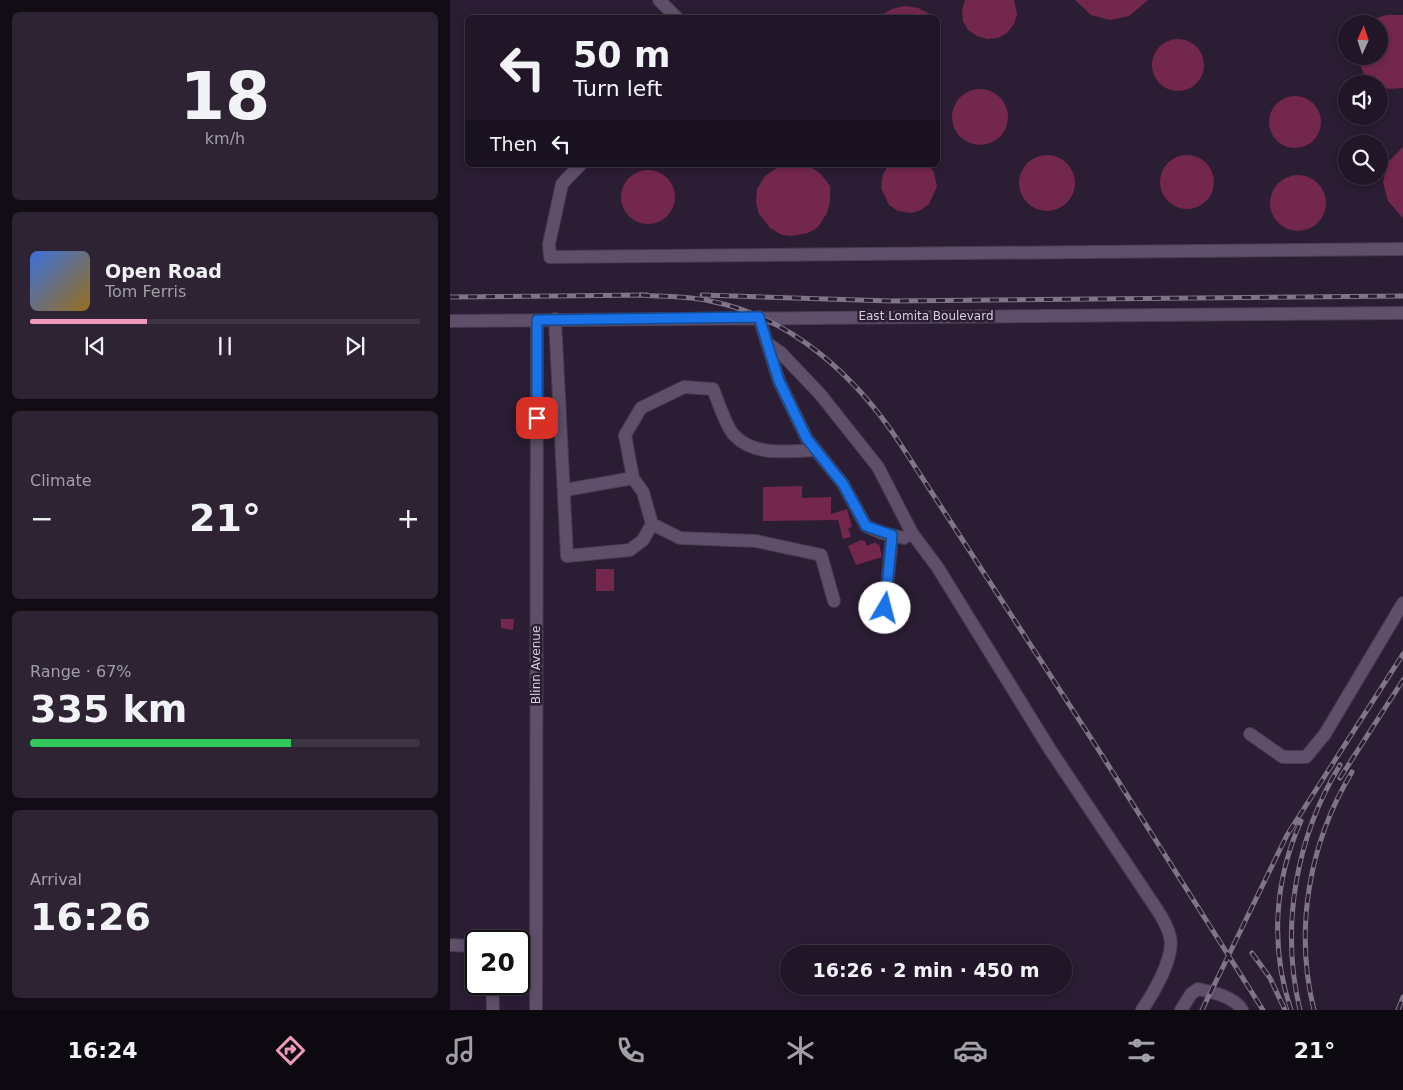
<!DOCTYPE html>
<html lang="en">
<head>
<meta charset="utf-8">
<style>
  :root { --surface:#201627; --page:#2d2333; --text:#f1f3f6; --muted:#a29fa7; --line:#3d3544; --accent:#f09ab7 }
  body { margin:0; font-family:"DejaVu Sans",sans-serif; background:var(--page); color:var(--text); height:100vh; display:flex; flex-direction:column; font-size:19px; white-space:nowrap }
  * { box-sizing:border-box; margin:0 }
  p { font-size:16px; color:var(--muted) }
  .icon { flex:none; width:28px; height:28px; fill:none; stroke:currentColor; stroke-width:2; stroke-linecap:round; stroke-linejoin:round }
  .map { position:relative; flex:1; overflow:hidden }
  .side { display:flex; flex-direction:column; gap:12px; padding:12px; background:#120c15; width:450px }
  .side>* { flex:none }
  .top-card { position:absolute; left:15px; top:15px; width:475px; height:152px; border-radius:8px; box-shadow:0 2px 8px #0003,0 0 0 1px var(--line); background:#201627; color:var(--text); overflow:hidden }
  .needle { width:32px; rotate:3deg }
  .tools { position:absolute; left:888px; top:15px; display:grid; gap:10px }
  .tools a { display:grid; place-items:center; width:50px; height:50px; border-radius:50%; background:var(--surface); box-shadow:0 2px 8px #0003,0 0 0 1px var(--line); font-size:25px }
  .speed { position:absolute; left:15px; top:930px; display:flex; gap:10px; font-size:25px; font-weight:700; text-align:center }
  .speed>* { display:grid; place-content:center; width:65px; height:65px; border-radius:50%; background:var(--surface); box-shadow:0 2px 8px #0003,0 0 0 1px var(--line); line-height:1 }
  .speed .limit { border:2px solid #111; border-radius:8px; background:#fff; color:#111 }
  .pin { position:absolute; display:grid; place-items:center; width:42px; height:42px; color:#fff; margin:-21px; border-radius:10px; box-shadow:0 2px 8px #0006 }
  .me { position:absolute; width:55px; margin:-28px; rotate:8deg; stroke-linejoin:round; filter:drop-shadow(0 0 4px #0008) }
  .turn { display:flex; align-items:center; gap:18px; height:105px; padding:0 25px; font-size:22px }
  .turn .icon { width:65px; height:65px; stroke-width:2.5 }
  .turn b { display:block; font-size:35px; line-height:42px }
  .then { display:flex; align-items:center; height:48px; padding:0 25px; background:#0003; gap:10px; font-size:19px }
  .big { font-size:38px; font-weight:600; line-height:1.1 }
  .side .tile { flex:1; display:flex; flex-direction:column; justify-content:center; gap:8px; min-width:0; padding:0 18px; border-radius:8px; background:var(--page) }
  .side .dial { align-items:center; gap:0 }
  .dial b { font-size:65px; line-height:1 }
  .song { display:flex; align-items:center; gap:15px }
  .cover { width:60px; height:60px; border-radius:8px; background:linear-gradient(135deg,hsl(220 70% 55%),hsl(40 70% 35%)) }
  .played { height:5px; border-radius:2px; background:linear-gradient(90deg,var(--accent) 30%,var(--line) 30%) }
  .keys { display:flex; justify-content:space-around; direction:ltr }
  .heat { display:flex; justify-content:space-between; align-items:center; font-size:28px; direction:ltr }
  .charge { height:8px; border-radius:4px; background:linear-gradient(90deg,#34c759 67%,var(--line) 0) }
  .trip { position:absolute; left:330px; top:945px; width:292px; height:50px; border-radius:25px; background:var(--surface); box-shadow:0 2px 8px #0003,0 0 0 1px var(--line); font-weight:600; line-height:50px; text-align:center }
  .menu { display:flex; height:80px; justify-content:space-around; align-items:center; background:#0d0910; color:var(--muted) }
  .menu .icon { width:35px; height:35px }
  .menu .current { color:var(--accent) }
  .menu b { font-size:22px; color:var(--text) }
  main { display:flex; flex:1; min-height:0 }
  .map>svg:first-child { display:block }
  .building { fill:#74274c }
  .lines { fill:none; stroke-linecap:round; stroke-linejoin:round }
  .minor-casing { stroke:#473b4e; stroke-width:14 }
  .minor { stroke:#5f4f6a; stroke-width:12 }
  .rail-casing { stroke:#807488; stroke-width:5 }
  .rail { stroke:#2b1d34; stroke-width:3; stroke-dasharray:9; stroke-linecap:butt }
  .route-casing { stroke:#114b97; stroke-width:12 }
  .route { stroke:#1a73e8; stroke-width:9 }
  .labels { text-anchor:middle; stroke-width:5; stroke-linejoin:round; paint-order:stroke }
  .street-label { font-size:12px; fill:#d9d0df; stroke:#2b1d34 }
</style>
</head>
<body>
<main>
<section class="side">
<div class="tile dial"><b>18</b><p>km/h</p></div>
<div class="tile">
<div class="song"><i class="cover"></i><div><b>Open Road</b><p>Tom Ferris</p></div></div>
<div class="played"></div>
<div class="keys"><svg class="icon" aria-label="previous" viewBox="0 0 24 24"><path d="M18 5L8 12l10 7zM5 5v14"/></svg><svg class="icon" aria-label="pause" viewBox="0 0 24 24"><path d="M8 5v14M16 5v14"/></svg><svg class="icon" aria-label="next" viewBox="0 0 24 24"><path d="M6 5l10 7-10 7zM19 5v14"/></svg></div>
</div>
<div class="tile"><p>Climate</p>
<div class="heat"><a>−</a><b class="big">21°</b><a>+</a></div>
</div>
<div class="tile"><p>Range · 67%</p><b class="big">335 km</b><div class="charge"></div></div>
<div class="tile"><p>Arrival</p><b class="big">16:26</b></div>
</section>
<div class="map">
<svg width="953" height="1010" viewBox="0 0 953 1010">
  <rect width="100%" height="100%" fill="#2b1d34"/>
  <!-- building -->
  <path class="building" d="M515 0H564L567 14 564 24 557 33 548 38 537 39 527 36 518 30 513 21 512 10Z
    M625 0H698L679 16 660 20 641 15Z
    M455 6 468 8 488 18H425L442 9Z
    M937 15H953V88L939 89 924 84 914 74 906 56H929V24H914V21Z
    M702 65a26 26 0 1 1 52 0a26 26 0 1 1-52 0Z
    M502 117a28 28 0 1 1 56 0a28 28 0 1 1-56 0Z
    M819 122a26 26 0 1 1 52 0a26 26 0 1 1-52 0Z
    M953 147V218L938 201 933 182 938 162Z
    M569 183a28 28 0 1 1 56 0a28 28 0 1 1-56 0Z
    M710 182a27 27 0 1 1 54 0a27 27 0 1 1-54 0Z
    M331 165H357L370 173 380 186V202L377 213 368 227 358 233 342 236 332 235 320 228 309 214 306 202 307 189 315 176Z
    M439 165H479L484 173 487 187 479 204 471 210 462 213 448 211 439 205 431 188 433 174Z
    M171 197a27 27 0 1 1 54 0a27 27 0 1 1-54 0Z
    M820 203a28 28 0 1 1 56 0a28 28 0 1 1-56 0Z
    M352 486V498L381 497V514L397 509 402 527 398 528 401 537 393 539 388 520 313 521V487Z
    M411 540 415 541 417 546 426 542 427 545 429 544 432 557 406 565 398 546Z
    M146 569H164V591H146Z
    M51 619H64L63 630 51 628Z"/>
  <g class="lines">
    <!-- minor casing -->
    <g class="minor-casing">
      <path id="minor" d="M209 0 227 18
        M130 165 112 184 99 244 100 257 953 249
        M309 317 329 381 357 439 393 484 416 526 432 533 454 538 462 533 428 467 370 394 331 353 317 343
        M105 319 117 556 180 550 193 540 202 524 193 492 183 478
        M0 321 953 313
        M115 490 183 478 175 435 191 408 234 387 263 389C268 401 276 427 284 435 304 457 339 451 366 450
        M202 524 230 538 306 541 371 555 384 601
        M462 533 488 568 601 751 706 908C712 917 718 927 720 937 725 957 703 994 692 1010
        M435 608 442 535
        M800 734 833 757H856L875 734 953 603
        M0 945 26 946
        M42 984 43 1010
        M86 1010 87 320
        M731 1010 741 994 748 989C762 992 785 997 792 1010"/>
    </g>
    <!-- minor -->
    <use href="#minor" class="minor"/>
    <!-- rail casing -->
    <g class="rail-casing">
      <path id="rail" d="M191 295C214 297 238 296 260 301 342 317 407 377 451 445L648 749 813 1010
        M252 295 441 301 953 296
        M0 297 197 295
        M890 778 953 680
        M802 953 820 978 835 1010
        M752 1010 837 835 953 654
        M841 1010C820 948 824 881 851 821
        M850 1010C830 927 846 837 890 765
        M864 1010C844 929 859 843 902 772
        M948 1010 953 997"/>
    </g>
    <!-- rail -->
    <use href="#rail" class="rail"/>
  </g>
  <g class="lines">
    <!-- route casing -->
    <g class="route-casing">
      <path id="route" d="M87 418V320L309 317 329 381 357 439 393 484 416 526 442 535 435 608"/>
    </g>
    <!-- route -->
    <use href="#route" class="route"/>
  </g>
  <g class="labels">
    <!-- street labels -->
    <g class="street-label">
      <text x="476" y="320">East Lomita Boulevard</text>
      <text transform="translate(86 665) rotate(-90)" y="4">Blinn Avenue</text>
    </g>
  </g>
</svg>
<div class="tools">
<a><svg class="needle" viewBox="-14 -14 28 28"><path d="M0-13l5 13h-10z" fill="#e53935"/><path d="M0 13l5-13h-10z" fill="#a29fa7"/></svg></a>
<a><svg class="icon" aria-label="sound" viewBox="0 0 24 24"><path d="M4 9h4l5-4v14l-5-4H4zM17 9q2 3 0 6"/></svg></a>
<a><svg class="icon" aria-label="search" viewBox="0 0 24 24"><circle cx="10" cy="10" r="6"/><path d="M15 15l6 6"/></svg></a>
</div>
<div class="speed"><div class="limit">20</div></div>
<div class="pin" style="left:87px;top:418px;background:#d93025"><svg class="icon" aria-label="arrive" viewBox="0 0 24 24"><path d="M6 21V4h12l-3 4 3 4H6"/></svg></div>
<svg class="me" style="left:435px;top:608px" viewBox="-20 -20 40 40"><circle r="19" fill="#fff"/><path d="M0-13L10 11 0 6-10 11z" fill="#1a73e8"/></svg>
<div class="trip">16:26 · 2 min · 450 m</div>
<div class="top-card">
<div class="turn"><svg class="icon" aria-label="left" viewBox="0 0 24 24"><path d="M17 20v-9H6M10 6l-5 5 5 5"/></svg><div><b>50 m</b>Turn left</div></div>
<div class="then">Then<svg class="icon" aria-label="left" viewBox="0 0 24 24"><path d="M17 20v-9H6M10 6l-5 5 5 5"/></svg></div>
</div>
</div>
</main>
<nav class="menu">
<b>16:24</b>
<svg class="icon current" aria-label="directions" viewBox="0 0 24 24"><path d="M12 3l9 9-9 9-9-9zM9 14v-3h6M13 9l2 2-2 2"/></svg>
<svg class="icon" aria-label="music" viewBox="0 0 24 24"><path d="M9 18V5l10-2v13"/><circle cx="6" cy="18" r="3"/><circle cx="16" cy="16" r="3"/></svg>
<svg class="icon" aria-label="phone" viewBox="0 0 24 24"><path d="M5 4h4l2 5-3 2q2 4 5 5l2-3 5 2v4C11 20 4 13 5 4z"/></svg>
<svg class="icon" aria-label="climate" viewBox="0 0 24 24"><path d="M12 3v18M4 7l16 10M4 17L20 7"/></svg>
<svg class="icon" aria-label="car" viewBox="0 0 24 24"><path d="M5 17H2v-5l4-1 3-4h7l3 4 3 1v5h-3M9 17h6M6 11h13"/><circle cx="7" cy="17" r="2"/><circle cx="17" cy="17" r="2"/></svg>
<svg class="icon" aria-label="filters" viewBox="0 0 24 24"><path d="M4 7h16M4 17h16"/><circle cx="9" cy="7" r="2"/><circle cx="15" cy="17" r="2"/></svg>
<b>21°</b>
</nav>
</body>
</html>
